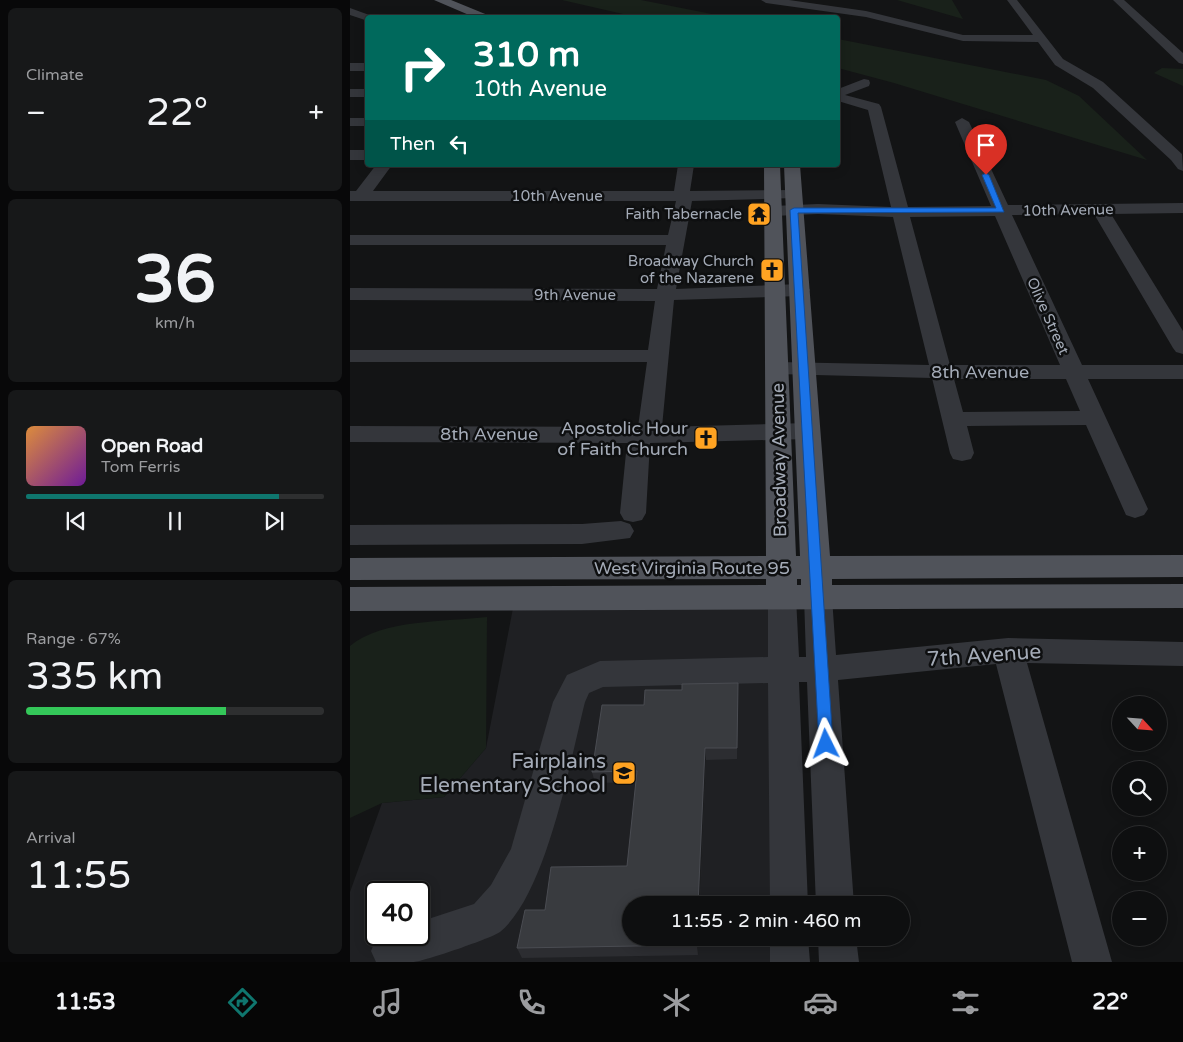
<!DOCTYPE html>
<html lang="en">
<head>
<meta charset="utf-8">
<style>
  :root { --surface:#0e0f10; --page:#171819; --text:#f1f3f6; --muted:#9b9c9f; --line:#2e2f30; --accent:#0f766e }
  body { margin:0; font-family:"Varela Round",sans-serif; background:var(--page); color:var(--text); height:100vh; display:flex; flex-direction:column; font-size:19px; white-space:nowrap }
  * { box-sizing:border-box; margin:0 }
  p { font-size:16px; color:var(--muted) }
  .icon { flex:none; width:28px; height:28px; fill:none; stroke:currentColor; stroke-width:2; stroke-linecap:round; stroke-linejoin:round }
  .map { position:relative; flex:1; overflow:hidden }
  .drawer { display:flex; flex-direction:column; gap:8px; padding:8px; background:#080809; width:350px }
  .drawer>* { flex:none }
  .top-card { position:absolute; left:15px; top:15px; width:475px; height:152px; border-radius:5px; box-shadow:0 2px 12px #0003,0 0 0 1px var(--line); background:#00695c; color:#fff; overflow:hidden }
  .needle { width:32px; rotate:116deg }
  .tools { position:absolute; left:762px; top:696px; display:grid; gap:10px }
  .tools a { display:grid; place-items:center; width:55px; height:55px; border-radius:50%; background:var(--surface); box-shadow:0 2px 12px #0003,0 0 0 1px var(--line); font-size:25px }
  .speed { position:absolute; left:15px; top:881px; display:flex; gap:10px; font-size:25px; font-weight:700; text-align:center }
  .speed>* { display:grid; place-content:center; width:65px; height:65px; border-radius:50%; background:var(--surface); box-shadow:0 2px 12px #0003,0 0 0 1px var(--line); line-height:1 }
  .speed .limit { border:2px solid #111; border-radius:8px; background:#fff; color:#111 }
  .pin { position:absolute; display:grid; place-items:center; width:42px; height:42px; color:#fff; margin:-51px -21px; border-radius:50% 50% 50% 0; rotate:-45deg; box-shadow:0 0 5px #0007 }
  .pin .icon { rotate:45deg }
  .me { position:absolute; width:55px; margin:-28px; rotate:357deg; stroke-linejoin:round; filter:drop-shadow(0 0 4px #0008) }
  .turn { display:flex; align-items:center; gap:18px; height:105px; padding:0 25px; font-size:22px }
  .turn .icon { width:65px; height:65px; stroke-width:2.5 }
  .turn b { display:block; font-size:35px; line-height:42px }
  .then { display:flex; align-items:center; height:48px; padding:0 25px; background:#0003; gap:10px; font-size:19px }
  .big { font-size:38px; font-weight:600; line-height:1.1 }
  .drawer .tile { flex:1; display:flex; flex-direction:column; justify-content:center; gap:8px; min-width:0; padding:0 18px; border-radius:8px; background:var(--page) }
  .drawer .dial { align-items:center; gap:0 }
  .dial b { font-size:65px; line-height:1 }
  .song { display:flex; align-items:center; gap:15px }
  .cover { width:60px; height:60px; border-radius:8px; background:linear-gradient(135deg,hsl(30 70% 55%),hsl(280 70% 35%)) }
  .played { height:5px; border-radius:2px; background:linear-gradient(90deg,var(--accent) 85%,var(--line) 85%) }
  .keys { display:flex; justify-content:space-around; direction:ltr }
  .heat { display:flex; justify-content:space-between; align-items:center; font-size:28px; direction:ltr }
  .charge { height:8px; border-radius:4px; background:linear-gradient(90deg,#34c759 67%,var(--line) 0) }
  .trip { position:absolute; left:272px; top:896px; width:288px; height:50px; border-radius:25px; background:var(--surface); box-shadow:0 2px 12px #0003,0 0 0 1px var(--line); font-weight:600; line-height:50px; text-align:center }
  .tab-bar { display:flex; height:80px; justify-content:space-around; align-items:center; background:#060606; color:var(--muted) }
  .tab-bar .icon { width:35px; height:35px }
  .tab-bar .current { color:var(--accent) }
  .tab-bar b { font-size:22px; color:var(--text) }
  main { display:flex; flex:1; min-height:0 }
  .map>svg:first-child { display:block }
  .built { fill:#1f2023; fill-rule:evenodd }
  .green { fill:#19211a }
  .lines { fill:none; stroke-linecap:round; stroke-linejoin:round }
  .minor { fill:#34363b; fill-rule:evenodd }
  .major { fill:#50535a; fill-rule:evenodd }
  .wall { fill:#2c2d31 }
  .shaded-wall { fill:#1d1e20 }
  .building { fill:#393b3f; stroke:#4a4c52 }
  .route { fill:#1a73e8; stroke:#114b97 }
  .labels { text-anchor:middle; stroke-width:5; stroke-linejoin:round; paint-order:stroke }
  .far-street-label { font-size:15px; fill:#a4abb7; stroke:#0e0f10 }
  .far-poi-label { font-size:15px; fill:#a4abb7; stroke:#0e0f10; text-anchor:end }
  .street-label { font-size:18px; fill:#a4abb7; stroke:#0e0f10 }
  .poi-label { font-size:18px; fill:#a4abb7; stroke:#0e0f10; text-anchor:end }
  .near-street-label { font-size:21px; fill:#a4abb7; stroke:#0e0f10 }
  .near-poi-label { font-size:21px; fill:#a4abb7; stroke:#0e0f10; text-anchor:end }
</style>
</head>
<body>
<main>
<section class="drawer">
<div class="tile"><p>Climate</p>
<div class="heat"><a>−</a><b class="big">22°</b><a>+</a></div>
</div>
<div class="tile dial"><b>36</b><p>km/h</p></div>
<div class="tile">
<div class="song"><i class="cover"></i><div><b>Open Road</b><p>Tom Ferris</p></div></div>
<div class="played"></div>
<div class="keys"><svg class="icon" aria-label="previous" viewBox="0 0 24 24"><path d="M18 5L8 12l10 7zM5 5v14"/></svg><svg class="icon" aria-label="pause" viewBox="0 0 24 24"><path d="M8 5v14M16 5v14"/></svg><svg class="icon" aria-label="next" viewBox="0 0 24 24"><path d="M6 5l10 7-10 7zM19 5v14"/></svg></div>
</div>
<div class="tile"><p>Range · 67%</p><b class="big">335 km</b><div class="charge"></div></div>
<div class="tile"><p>Arrival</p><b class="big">11:55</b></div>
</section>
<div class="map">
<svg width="833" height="962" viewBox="0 0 833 962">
  <rect width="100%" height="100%" fill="#131415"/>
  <!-- built -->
  <path class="built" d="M430 602 435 905H281V938H435L436 962H0V892L32 803 94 797 136 748 164 603ZM26 892H69V935H26Z"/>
  <!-- green -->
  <path class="green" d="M212 0H291L377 17H286Z
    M547 0H602L613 19Z
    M488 39 696 80 729 96 797 160 544 83 488 68Z
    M812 68 833 69V86L804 73Z
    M137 617 136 748 94 797 32 803 0 818V646C32 619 96 622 137 617Z"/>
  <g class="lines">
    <!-- minor -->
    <path class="minor" d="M411 0H439L516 11 613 35H683L657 0H667L713 59 753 82 832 154 833 171 828 169 821 160 743 88 705 65 688 42 613 41 516 17 416 3Z
      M763 0H774L833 53V64L829 63Z
      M0 8 22 16 23 18H18V21L0 15Z
      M0 63H18V71H0Z
      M514 79 519 80 520 83 519 86 495 95 529 104 531 107 558 207 641 206 605 122 612 118 619 122 658 205 833 203V213L761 214 833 331V354L826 352 823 348 744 214 662 215 732 365H833V379H738L798 509 794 515 785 518 776 515 736 425 617 426 624 453 621 459 612 461 603 459 600 453 582 378 427 374 419 373 416 368 419 363 427 362 579 365 543 217 468 214 423 216 417 215 415 211 417 207 423 206 468 204 541 207 518 110 488 101V89ZM645 216 710 365H600L560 217ZM604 379H716L730 411 613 412Z
      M0 89H18V97H0Z
      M0 118H18V126H0Z
      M0 150H18V160H0Z
      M26 165H42L23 191H324L328 165H344L340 191 450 190 452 193 444 198 342 201 326 289 450 284 457 286 460 290 457 294 450 296 324 300 312 427 457 423 465 426 469 431 465 436 457 439 300 443 296 513 292 520 283 522 274 520 270 513 277 443 0 442V426L288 427 297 362H0V350H298L305 301 0 300V288L307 289 316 245H0V235H318L326 201H0V191H6Z
      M271 521 280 524 284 531 280 538 232 544 0 545V525L232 524Z
      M432 586 442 589 446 597 449 657H456L454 597 458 589 468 586 478 589 482 597 486 655 658 638 833 642V666L677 663 762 962H722L646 664 488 680 504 905H466L457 682H449L458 905H420L418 683 253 687 239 693 235 702C220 761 197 893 150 932 142 938 75 961 64 962 51 962 39 962 26 962L21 951 27 937 32 935H69V922L124 904 141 885 161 849 203 702 217 675 250 661 418 657V597L422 589Z
      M420 938H458L460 962H420Z
      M468 938H506L509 962H469Z"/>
    <!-- major -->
    <path class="major" d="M84 0H101L145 18H126Z
      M414 165H430L446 556H450L434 165H450L480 556 833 555V577L482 579V585L833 584V608L0 611V587L416 585V579L0 580V558L416 556ZM447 579H451V585H447Z"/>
  </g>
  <!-- wall -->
  <path class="wall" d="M388 683 387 759 356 760 348 955 172 958 167 948 195 910 277 866 286 782 245 783 242 772 294 705 332 690Z"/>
  <!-- shaded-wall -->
  <path class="shaded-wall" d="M355 748 356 760 350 905H348Z
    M347 938H349L348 955 347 945Z"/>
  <!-- building -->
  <path class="building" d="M388 683 387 748H355L348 905H281V938H347V945L167 948 175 910H195L201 867 277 866 287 771 242 772 252 705H294L295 690H332V684Z"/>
  <!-- route -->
  <path class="route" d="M636 173 639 175 654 212 448 213 483 744 481 749 476 751 471 749 469 744 440 210 444 208H646L632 175Z"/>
  <!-- icons -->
  <defs>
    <g id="temple-square" transform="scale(1.25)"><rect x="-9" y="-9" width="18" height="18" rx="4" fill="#ffa322" stroke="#0e0f10"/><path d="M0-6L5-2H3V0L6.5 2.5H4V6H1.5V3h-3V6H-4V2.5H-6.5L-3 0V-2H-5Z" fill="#111"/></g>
    <g id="church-square" transform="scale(1.25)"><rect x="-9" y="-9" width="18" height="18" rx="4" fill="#ffa322" stroke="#0e0f10"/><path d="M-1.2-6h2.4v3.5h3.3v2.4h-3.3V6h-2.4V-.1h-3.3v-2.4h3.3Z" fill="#111"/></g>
    <g id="school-square" transform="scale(1.25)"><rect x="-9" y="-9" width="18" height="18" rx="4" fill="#ffa322" stroke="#0e0f10"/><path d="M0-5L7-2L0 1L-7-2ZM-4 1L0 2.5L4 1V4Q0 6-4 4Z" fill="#111"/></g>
  </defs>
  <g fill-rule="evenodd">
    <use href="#temple-square" x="409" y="214"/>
    <use href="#church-square" x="422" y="270"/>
    <use href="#church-square" x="356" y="438"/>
    <use href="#school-square" x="274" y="773"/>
  </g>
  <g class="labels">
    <!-- far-street labels -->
    <g class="far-street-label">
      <text x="207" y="201">10th Avenue</text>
      <text transform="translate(718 210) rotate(-1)" y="5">10th Avenue</text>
      <text x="225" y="300">9th Avenue</text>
      <text transform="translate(698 316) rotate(66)" y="5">Olive Street</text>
    </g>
    <!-- far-poi labels -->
    <g class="far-poi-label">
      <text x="392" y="219">Faith Tabernacle</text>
      <text x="404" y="266">Broadway Church<tspan x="404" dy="17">of the Nazarene</tspan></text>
    </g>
    <!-- street labels -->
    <g class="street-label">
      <text x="630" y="378">8th Avenue</text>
      <text x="139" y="440">8th Avenue</text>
      <text transform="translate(429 460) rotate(-91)" y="6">Broadway Avenue</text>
      <text x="342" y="574">West Virginia Route 95</text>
    </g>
    <!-- poi labels -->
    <g class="poi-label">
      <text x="338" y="434">Apostolic Hour<tspan x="338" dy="21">of Faith Church</tspan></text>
    </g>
    <!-- near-street labels -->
    <g class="near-street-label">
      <text transform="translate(634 655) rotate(-4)" y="7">7th Avenue</text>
    </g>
    <!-- near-poi labels -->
    <g class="near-poi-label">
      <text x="256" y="768">Fairplains<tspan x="256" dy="24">Elementary School</tspan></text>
    </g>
  </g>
</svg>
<div class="tools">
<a><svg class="needle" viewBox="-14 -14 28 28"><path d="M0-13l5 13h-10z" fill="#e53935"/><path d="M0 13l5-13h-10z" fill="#9b9c9f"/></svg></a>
<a><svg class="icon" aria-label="search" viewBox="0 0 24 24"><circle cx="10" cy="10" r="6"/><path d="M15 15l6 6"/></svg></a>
<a>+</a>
<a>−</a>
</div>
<div class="speed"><div class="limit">40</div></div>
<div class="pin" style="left:636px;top:175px;background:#d93025"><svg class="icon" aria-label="arrive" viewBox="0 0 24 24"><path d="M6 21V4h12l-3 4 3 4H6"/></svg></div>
<svg class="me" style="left:476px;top:744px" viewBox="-20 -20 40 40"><path d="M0-17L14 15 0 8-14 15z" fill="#1a73e8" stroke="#fff" stroke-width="4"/></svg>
<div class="trip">11:55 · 2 min · 460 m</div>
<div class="top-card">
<div class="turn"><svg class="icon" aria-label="right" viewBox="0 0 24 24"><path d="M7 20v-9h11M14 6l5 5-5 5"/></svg><div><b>310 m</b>10th Avenue</div></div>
<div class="then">Then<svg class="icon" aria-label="left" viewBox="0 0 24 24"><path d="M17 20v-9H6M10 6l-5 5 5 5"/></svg></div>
</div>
</div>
</main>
<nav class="tab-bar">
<b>11:53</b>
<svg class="icon current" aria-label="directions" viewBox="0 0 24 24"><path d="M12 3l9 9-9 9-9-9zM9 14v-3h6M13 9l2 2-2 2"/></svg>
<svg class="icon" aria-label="music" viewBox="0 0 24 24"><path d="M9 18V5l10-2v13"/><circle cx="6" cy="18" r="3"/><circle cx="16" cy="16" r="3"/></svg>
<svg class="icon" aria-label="phone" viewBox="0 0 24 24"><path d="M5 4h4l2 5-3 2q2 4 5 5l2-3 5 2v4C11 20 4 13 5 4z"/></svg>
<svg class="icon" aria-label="climate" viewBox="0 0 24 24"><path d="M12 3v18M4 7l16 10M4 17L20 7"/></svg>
<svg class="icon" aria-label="car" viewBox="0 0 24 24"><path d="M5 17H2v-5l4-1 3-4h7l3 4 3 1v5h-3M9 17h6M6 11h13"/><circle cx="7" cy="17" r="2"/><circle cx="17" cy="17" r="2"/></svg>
<svg class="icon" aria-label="filters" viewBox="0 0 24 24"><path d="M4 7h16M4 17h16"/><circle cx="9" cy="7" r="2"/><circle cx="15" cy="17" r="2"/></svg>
<b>22°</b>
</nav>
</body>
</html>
